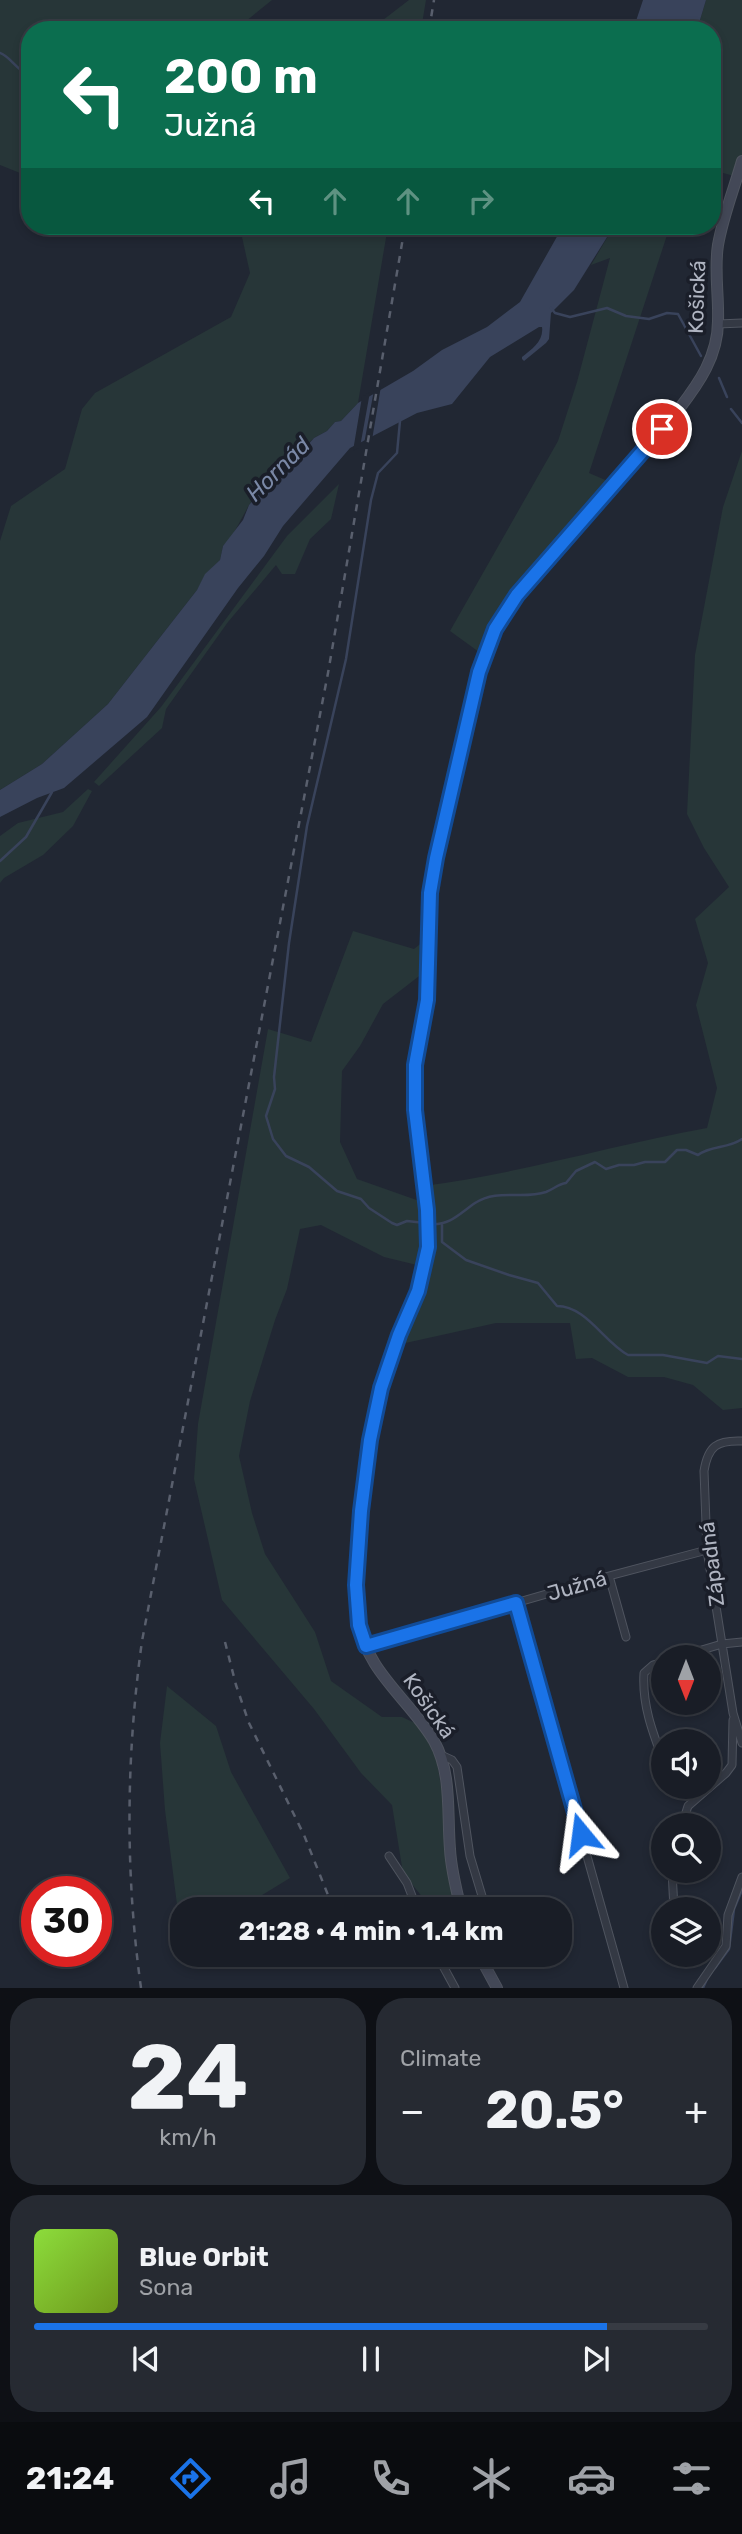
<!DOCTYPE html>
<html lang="en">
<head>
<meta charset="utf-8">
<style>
  :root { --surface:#191d26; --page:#262a32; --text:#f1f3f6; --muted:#9fa2a7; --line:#373b43; --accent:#1a73e8 }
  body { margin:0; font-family:Rubik,sans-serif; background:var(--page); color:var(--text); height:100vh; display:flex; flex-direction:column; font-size:26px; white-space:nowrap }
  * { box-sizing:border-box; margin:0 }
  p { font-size:23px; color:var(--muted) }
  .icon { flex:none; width:38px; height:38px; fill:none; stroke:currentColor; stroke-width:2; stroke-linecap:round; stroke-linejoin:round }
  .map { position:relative; height:1988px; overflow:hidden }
  .side { display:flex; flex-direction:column; gap:10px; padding:10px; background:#0e1015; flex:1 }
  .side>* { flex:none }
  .guide { position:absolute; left:21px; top:21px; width:700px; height:214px; border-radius:28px; box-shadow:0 4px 10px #0003,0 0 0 2px var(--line); background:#0b6e4f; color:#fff; overflow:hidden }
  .needle { width:46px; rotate:180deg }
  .fabs { position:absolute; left:651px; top:1645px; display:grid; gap:14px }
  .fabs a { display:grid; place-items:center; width:70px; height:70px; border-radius:50%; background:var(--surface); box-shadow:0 4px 10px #0003,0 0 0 2px var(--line); font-size:35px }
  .speed { position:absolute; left:21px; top:1876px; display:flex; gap:14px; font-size:35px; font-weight:700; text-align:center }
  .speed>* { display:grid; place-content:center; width:91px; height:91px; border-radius:50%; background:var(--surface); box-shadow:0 4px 10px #0003,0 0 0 2px var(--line); line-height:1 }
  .speed .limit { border:10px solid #d22; background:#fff; color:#111 }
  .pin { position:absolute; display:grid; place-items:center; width:60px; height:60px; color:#fff; margin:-30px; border:4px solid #fff; border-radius:50%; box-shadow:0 2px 7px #0007 }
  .me { position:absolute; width:77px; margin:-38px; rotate:344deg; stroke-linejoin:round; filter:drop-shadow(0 0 5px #0008) }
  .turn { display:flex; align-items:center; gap:24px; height:147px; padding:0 28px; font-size:32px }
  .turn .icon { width:91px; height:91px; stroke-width:2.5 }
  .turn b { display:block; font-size:49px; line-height:60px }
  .lanes { display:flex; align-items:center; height:66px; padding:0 28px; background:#0003; justify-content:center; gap:35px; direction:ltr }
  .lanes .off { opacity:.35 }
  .big { font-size:52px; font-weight:700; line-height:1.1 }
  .side .card { flex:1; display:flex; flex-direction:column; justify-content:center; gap:10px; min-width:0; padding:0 24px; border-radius:28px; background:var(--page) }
  .side .dial { align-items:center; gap:0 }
  .dial b { font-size:91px; line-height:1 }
  .song { display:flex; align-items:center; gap:21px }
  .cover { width:84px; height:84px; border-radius:10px; background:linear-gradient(135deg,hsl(90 70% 55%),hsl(80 70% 35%)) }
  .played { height:7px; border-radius:4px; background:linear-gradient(90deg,var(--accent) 85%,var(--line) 85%) }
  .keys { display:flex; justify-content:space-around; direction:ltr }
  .heat { display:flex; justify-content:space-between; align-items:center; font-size:38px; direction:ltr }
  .side .tiles { flex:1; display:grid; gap:10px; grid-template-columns:1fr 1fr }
  .card:last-child { grid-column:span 2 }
  .trip { position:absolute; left:170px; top:1897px; width:402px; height:70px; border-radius:28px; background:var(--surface); box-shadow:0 4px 10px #0003,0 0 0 2px var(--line); font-weight:700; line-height:70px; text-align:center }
  .dock { display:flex; height:112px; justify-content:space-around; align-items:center; background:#0a0c0f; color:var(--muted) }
  .dock .icon { width:49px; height:49px }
  .dock .active { color:var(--accent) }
  .dock b { font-size:32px; color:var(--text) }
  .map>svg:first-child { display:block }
  .green { fill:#273638 }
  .water { fill:#39435b }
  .pier { fill:#212733 }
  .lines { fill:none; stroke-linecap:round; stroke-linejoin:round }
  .stream { stroke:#39435b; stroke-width:2.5 }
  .street-casing { stroke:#4f545f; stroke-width:9 }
  .secondary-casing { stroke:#4f545f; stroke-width:12 }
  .street { stroke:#343944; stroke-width:7 }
  .secondary { stroke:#434857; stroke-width:10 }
  .rail { stroke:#595f6d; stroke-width:2.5; stroke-dasharray:7 7; stroke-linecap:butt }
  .route-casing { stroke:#114b97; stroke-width:18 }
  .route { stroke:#1a73e8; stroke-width:12 }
  .labels { text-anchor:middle; stroke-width:7; stroke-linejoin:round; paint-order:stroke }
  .street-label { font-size:21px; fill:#afb4c1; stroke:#1a1e29 }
  .water-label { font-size:23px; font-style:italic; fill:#7a88a6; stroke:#1a1e29 }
</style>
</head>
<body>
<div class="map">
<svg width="742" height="1988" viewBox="0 0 742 1988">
  <rect width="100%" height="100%" fill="#212733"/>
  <!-- green -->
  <path class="green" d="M0 0H272L235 30H30V177L0 165Z
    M409 0H426L421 30H370Z
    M706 0H742V166L738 177 712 170V30H697Z
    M214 226H388L358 403 341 421 335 422 327 431 314 438 298 453 296 460 264 485 249 505 231 538 223 546 220 560 206 574 197 590 108 704 42 764 0 790V541L11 506 65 469 82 409 95 393 231 317 250 273 242 237Z
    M614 226H670L589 473 610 482 564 539 495 636 491 650 479 652 450 631 558 441 577 382 610 258 591 265Z
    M742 451V1408L723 1410 693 1385 664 1377H628L592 1358 576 1359 570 1323H496L401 1344 429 1265 427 1234 417 1265 384 1257 321 1225 300 1229 287 1289 275 1320 250 1401 239 1456 252 1513 265 1554 315 1632 331 1681 382 1717H402L419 1725 436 1757 444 1803 449 1882 457 1909H432L403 1873 392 1805 361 1773 314 1709 222 1600 194 1479 198 1424 268 1029 311 1042 353 931 414 949 424 941 427 970 383 1004 360 1046 342 1071 340 1142 357 1179 425 1203 423 1186C519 1174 612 1145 707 1128L717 1088 696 1005 708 963 695 919 729 887 704 848 687 814 695 655 723 507Z
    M339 484 331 519 310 539 295 574H282L276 565 228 622 166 709 162 728 99 786 94 782 161 707 287 536Z
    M88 789 92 791 73 826 43 855 4 878 0 883V836L18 823 63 812Z
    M167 1686 216 1726 231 1772 290 1878 239 1909H182L181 1936 165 1810 160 1743Z"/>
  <!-- water -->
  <path class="water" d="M643 0H706L697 30H633Z
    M563 226H614L574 290 551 313 549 339 546 343 524 361 522 359V357C532 349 544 341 542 327H539L490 357 452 404 417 413 350 448 283 526 264 556 238 588 147 717 64 788 37 798 0 817V790L42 764 108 704 197 590 205 574 220 560 223 546 243 520 249 505 280 470 287 468 314 438 327 431 335 422 341 421 358 403 413 371 442 350 487 327 520 302Z"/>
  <!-- pier -->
  <path class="pier" d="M381 386 372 440 364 444 374 390Z
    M370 392 360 447 353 451 362 397Z"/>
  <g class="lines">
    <!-- stream -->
    <path class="stream" d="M0 53C11 57 15 69 30 76
      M551 308 555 313 570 317 607 308 626 316 649 319 667 313 678 314 701 356
      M719 378 727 397
      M731 409 742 423
      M400 421 397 453 378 473 371 500 346 659 307 826 289 943 274 1077 275 1089 266 1116 273 1139 286 1156 309 1167 337 1191 361 1199 369 1208 392 1223 397 1225 407 1221 425 1223
      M0 861 26 837 52 792
      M431 1224C451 1225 460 1213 475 1203 498 1188 522 1200 546 1192 554 1189 558 1184 566 1183L576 1171 595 1162 606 1169 619 1165H634L645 1162H665L677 1150H686L698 1155C711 1145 728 1149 742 1139
      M442 1225V1242L466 1260 509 1275 538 1283 557 1306C586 1306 604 1342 628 1355H663L707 1363 718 1356 742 1359
      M715 1968 729 1949 734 1909 742 1890
      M703 1988 707 1979"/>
    <!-- street casing -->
    <g class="street-casing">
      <path id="street" d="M718 324 742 323
        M742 1441C717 1440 708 1446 704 1471L707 1550 733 1713 742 1743
        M609 1576 626 1637
        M516 1603 624 1988
        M366 1646 609 1576 707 1550
        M678 1657 722 1644 742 1642
        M441 1755 452 1760 457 1767 470 1856 482 1896 481 1909
        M663 1760C652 1731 642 1704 644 1673L653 1665 663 1662
        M682 1825 688 1806 726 1773 732 1765 733 1720
        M389 1856 407 1883 417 1909
        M672 1871 674 1909
        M437 1955 455 1988
        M697 1988 726 1946 728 1915 742 1877"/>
    </g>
    <!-- secondary casing -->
    <g class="secondary-casing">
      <path id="secondary" d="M461 1909C456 1889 451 1869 450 1849 447 1813 452 1773 434 1741 410 1700 364 1670 359 1620 352 1549 362 1457 381 1388 393 1342 426 1291 428 1245 430 1199 416 1153 415 1108 413 1067 424 1037 427 999 430 965 427 930 430 896 433 860 444 824 452 788 464 736 470 677 495 629 501 617 510 606 517 595L679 409C699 383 718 356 718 321 719 296 714 270 718 245 723 216 734 189 742 161
        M479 1955 497 1988"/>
    </g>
    <!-- street -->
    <use href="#street" class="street"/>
    <!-- secondary -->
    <use href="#secondary" class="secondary"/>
    <!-- rail -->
    <path class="rail" d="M429 30 434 0
      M225 1642 236 1685 249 1723 304 1835 330 1900
      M141 1988C125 1873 126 1756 142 1641L328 673 405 226"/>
  </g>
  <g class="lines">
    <!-- route casing -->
    <g class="route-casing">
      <path id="route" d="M581 1834 516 1603 366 1646 359 1625 356 1585 361 1511 370 1440 381 1388 399 1335 418 1291 428 1247 427 1210 415 1110V1065L427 1000 430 893 436 858 479 672 495 629 517 595 662 429"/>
    </g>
    <!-- route -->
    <use href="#route" class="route"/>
  </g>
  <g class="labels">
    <!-- street labels -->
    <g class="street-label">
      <text transform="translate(697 297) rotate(-88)" y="7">Košická</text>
      <text transform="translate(712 1564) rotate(-97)" y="7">Západná</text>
      <text transform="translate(577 1586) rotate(-16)" y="7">Južná</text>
      <text transform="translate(429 1706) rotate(55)" y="7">Košická</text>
    </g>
    <!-- water labels -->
    <g class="water-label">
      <text transform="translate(278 469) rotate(-45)" y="8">Hornád</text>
    </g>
  </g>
</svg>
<div class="fabs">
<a><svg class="needle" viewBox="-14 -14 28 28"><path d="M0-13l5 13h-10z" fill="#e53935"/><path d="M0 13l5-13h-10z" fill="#9fa2a7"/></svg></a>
<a><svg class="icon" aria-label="sound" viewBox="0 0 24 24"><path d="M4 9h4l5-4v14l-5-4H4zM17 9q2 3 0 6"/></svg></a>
<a><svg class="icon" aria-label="search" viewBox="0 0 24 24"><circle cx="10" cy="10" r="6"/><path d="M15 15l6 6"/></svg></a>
<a><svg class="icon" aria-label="layers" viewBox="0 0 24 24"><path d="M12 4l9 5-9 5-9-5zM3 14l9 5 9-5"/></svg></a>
</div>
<div class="speed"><div class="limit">30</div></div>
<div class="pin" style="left:662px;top:429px;background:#d93025"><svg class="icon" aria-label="arrive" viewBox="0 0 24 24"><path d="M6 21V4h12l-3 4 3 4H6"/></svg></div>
<svg class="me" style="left:581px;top:1834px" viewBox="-20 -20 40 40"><path d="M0-17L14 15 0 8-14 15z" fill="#1a73e8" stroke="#fff" stroke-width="4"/></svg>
<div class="trip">21:28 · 4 min · 1.4 km</div>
<div class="guide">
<div class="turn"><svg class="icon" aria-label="left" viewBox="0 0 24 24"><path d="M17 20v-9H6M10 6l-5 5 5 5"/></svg><div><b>200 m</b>Južná</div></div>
<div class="lanes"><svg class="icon" aria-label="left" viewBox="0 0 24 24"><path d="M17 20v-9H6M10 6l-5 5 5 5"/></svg><svg class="icon off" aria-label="ahead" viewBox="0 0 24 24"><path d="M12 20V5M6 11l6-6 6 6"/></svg><svg class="icon off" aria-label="ahead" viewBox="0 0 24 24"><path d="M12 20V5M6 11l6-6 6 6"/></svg><svg class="icon off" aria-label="right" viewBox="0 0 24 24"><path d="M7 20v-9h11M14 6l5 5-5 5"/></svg></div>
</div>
</div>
<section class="side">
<div class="tiles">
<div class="card dial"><b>24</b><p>km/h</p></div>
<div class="card"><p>Climate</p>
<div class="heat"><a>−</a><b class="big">20.5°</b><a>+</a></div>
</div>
<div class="card">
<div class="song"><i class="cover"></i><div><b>Blue Orbit</b><p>Sona</p></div></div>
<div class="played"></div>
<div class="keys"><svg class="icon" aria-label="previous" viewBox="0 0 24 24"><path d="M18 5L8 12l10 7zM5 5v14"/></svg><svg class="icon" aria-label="pause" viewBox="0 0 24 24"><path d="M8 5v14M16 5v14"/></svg><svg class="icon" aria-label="next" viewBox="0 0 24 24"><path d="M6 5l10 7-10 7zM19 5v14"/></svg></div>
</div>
</div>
</section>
<nav class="dock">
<b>21:24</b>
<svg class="icon active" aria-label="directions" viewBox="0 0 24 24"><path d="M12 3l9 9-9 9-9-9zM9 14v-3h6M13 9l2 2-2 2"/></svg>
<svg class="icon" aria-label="music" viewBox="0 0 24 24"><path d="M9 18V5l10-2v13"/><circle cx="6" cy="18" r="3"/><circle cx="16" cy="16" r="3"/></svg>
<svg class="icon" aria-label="phone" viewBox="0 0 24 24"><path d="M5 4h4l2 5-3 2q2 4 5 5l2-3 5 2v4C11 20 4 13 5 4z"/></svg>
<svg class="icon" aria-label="climate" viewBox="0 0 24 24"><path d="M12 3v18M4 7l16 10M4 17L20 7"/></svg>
<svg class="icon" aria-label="car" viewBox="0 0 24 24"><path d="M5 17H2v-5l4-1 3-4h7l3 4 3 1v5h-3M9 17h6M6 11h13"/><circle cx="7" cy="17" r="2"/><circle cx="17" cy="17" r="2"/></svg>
<svg class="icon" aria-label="filters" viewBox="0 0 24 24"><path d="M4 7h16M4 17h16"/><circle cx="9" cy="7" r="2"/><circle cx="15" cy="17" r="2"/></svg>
</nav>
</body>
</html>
